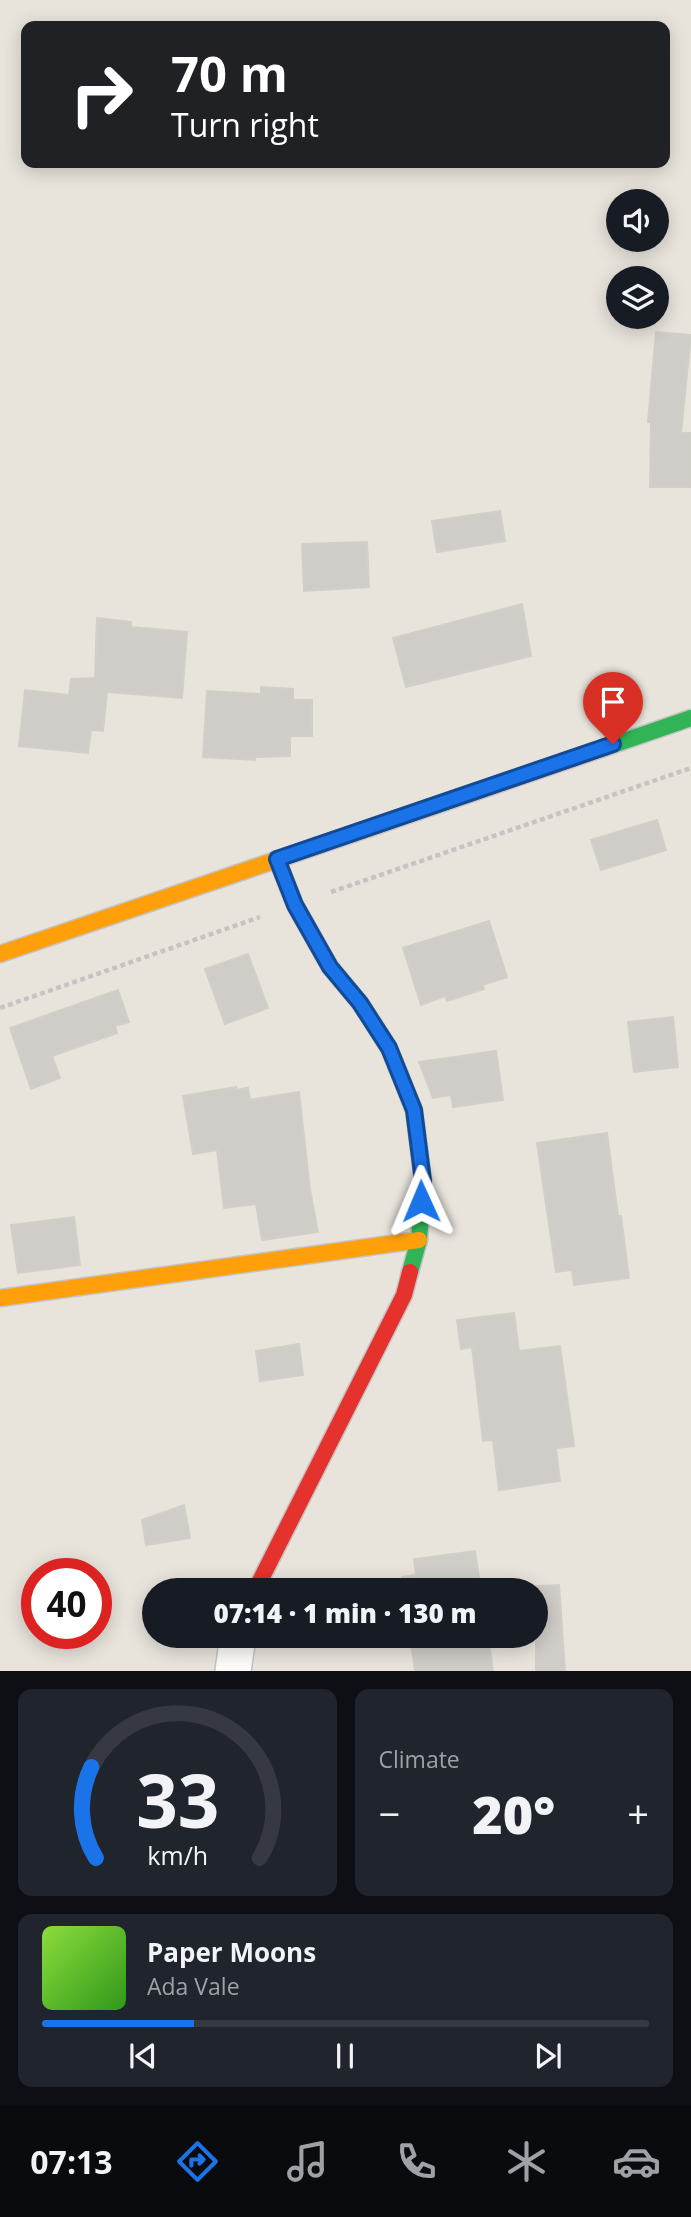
<!DOCTYPE html>
<html lang="en">
<head>
<meta charset="utf-8">
<style>
  :root { --surface:#171b24; --page:#20242c; --text:#f1f3f6; --muted:#9ea1a6; --line:#363941; --accent:#1a73e8 }
  body { margin:0; font-family:"Open Sans",sans-serif; background:var(--page); color:var(--text); height:100vh; display:flex; flex-direction:column; font-size:26px; white-space:nowrap }
  * { box-sizing:border-box; margin:0 }
  p { font-size:23px; color:var(--muted) }
  .icon { flex:none; width:38px; height:38px; fill:none; stroke:currentColor; stroke-width:2; stroke-linecap:round; stroke-linejoin:round }
  .map { position:relative; height:1671px; overflow:hidden }
  .drawer { display:flex; flex-direction:column; gap:18px; padding:18px; background:#0d0f14; flex:1 }
  .drawer>* { flex:none }
  .hud { position:absolute; left:21px; top:21px; width:649px; height:147px; border-radius:14px; box-shadow:0 4px 18px #0003; background:#202124; color:#fff; overflow:hidden }
  .buttons { position:absolute; left:606px; top:189px; display:grid; gap:14px }
  .buttons a { display:grid; place-items:center; width:63px; height:63px; border-radius:50%; background:var(--surface); box-shadow:0 4px 18px #0003; font-size:35px }
  .speed { position:absolute; left:21px; top:1558px; display:flex; gap:14px; font-size:35px; font-weight:700; text-align:center }
  .speed>* { display:grid; place-content:center; width:91px; height:91px; border-radius:50%; background:var(--surface); box-shadow:0 4px 18px #0003; line-height:1 }
  .speed .limit { border:10px solid #d22; background:#fff; color:#111 }
  .pin { position:absolute; display:grid; place-items:center; width:60px; height:60px; color:#fff; margin:-72px -30px; border-radius:50% 50% 50% 0; rotate:-45deg; box-shadow:0 0 7px #0007 }
  .pin .icon { rotate:45deg }
  .me { position:absolute; width:77px; margin:-38px; rotate:359deg; stroke-linejoin:round; filter:drop-shadow(0 0 5px #0008) }
  .turn { display:flex; align-items:center; gap:24px; height:147px; padding:0 35px; font-size:32px }
  .turn .icon { width:91px; height:91px; stroke-width:2.5 }
  .turn b { display:block; font-size:49px; line-height:60px }
  .big { font-size:52px; font-weight:800; line-height:1.1 }
  .drawer .tile { flex:1; display:flex; flex-direction:column; justify-content:center; gap:10px; min-width:0; padding:0 24px; border-radius:14px; background:var(--page) }
  .drawer .dial { align-items:center; gap:0 }
  .dial svg { height:182px; overflow:visible; fill:none; stroke:var(--line); stroke-width:7; stroke-linecap:round; text-anchor:middle }
  .dial text { fill:var(--text); stroke:none }
  .song { display:flex; align-items:center; gap:21px }
  .cover { width:84px; height:84px; border-radius:10px; background:linear-gradient(135deg,hsl(90 70% 55%),hsl(110 70% 35%)) }
  .played { height:7px; border-radius:4px; background:linear-gradient(90deg,var(--accent) 25%,var(--line) 25%) }
  .keys { display:flex; justify-content:space-around; direction:ltr }
  .heat { display:flex; justify-content:space-between; align-items:center; font-size:38px; direction:ltr }
  .drawer .tiles { flex:1; display:grid; gap:18px; grid-template-columns:1fr 1fr }
  .tile:last-child { grid-column:span 2 }
  .trip { position:absolute; left:142px; top:1578px; width:406px; height:70px; border-radius:35px; background:var(--surface); box-shadow:0 4px 18px #0003; font-weight:800; line-height:70px; text-align:center }
  .tabs { display:flex; height:112px; justify-content:space-around; align-items:center; background:#090b0e; color:var(--muted) }
  .tabs .icon { width:49px; height:49px }
  .tabs .selected { color:var(--accent) }
  .tabs b { font-size:32px; color:var(--text) }
  .map>svg:first-child { display:block }
  .building { fill:#d0cdc8; stroke:#d2cfc9; stroke-width:2 }
  .lines { fill:none; stroke-linecap:round; stroke-linejoin:round }
  .street-casing { stroke:#c4c2c2; stroke-width:38 }
  .fast-casing { stroke:#c4c2c2; stroke-width:19 }
  .slow-casing { stroke:#c4c2c2; stroke-width:19 }
  .jam-casing { stroke:#c4c2c2; stroke-width:19 }
  .path { stroke:#c5c4c3; stroke-width:4.5; stroke-dasharray:5 3.5; stroke-linecap:butt }
  .street { stroke:#fcfbfa; stroke-width:35 }
  .fast { stroke:#30b455; stroke-width:16 }
  .slow { stroke:#ff9f0a; stroke-width:16 }
  .jam { stroke:#e5322d; stroke-width:16 }
  .route-casing { stroke:#114b97; stroke-width:18 }
  .route { stroke:#1a73e8; stroke-width:12 }
</style>
</head>
<body>
<div class="map">
<svg width="691" height="1671" viewBox="0 0 691 1671">
  <rect width="100%" height="100%" fill="#e8e4dc"/>
  <!-- building -->
  <path class="building" d="M656 332 691 335 681 433H691V487H650L651 422H648Z
    M500 511 505 541 437 552 432 521Z
    M367 542 369 587 304 591 302 544Z
    M522 604 531 656 406 687 393 638Z
    M97 618 131 622V627L187 632 182 698 107 692 103 731 91 730 88 753 19 746 25 690 69 695 71 679 95 678Z
    M261 687 293 689V700H312V736H290V756L255 757V760L203 757 207 691 261 694Z
    M657 820 666 850 601 870 591 840Z
    M489 921 507 977 482 985 484 989 447 1001 445 996 421 1005 403 948Z
    M248 954 268 1008 225 1024 205 969Z
    M118 990 129 1022 115 1026 117 1033 52 1056 60 1078 31 1089 10 1028Z
    M673 1017 678 1067 634 1072 628 1022Z
    M496 1051 503 1100 453 1107 451 1095 433 1098 419 1062Z
    M236 1087V1090L248 1088 250 1100 299 1092 310 1190 318 1232 262 1240 256 1204 224 1208 217 1150 193 1154 183 1096Z
    M607 1133 618 1216H621L629 1278 574 1285 572 1270 556 1272 537 1143Z
    M74 1217 80 1265 18 1273 11 1225Z
    M514 1313 519 1351 560 1346 574 1446 556 1448 560 1481 499 1490 493 1440 483 1441 472 1347 461 1349 457 1320Z
    M299 1344 303 1375 260 1381 256 1351Z
    M184 1505 190 1538 146 1545 142 1520Z
    M475 1551 481 1591H404L402 1577 416 1575 414 1559Z
    M559 1585 565 1671H536V1586Z
    M410 1636H488L493 1671H415Z"/>
  <g class="lines">
    <!-- street casing -->
    <g class="street-casing">
      <path id="street" d="M233 1671 238 1636"/>
    </g>
    <!-- fast casing -->
    <g class="fast-casing">
      <path id="fast" d="M604 748 691 718
        M277 859 295 905 330 967 360 1003 389 1048 414 1110 423 1181 419 1240 410 1272"/>
    </g>
    <!-- slow casing -->
    <g class="slow-casing">
      <path id="slow" d="M0 954 288 856
        M0 1298 419 1240"/>
    </g>
    <!-- jam casing -->
    <g class="jam-casing">
      <path id="jam" d="M288 856 604 748
        M255 1591 404 1295 410 1272"/>
    </g>
    <!-- path -->
    <path class="path" d="M331 892 691 768
      M0 1008 260 917"/>
    <!-- street -->
    <use href="#street" class="street"/>
    <!-- fast -->
    <use href="#fast" class="fast"/>
    <!-- slow -->
    <use href="#slow" class="slow"/>
    <!-- jam -->
    <use href="#jam" class="jam"/>
  </g>
  <g class="lines">
    <!-- route casing -->
    <g class="route-casing">
      <path id="route" d="M421 1201 423 1181 414 1110 389 1048 360 1003 330 967 295 905 277 859 613 744"/>
    </g>
    <!-- route -->
    <use href="#route" class="route"/>
  </g>
</svg>
<div class="buttons">
<a><svg class="icon" aria-label="sound" viewBox="0 0 24 24"><path d="M4 9h4l5-4v14l-5-4H4zM17 9q2 3 0 6"/></svg></a>
<a><svg class="icon" aria-label="layers" viewBox="0 0 24 24"><path d="M12 4l9 5-9 5-9-5zM3 14l9 5 9-5"/></svg></a>
</div>
<div class="speed"><div class="limit">40</div></div>
<div class="pin" style="left:613px;top:744px;background:#d93025"><svg class="icon" aria-label="arrive" viewBox="0 0 24 24"><path d="M6 21V4h12l-3 4 3 4H6"/></svg></div>
<svg class="me" style="left:421px;top:1201px" viewBox="-20 -20 40 40"><path d="M0-17L14 15 0 8-14 15z" fill="#1a73e8" stroke="#fff" stroke-width="4"/></svg>
<div class="trip">07:14 · 1 min · 130 m</div>
<div class="hud">
<div class="turn"><svg class="icon" aria-label="right" viewBox="0 0 24 24"><path d="M7 20v-9h11M14 6l5 5-5 5"/></svg><div><b>70 m</b>Turn right</div></div>
</div>
</div>
<section class="drawer">
<div class="tiles">
<div class="tile dial"><svg viewBox="0 0 100 80">
<path d="M14 69A42 42 0 1 1 86 69"/>
<path d="M14 69A42 42 0 0 1 12 29" stroke="#1a73e8"/>
<text x="50" y="56" font-size="32" font-weight="700">33</text>
<text x="50" y="72" font-size="11">km/h</text>
</svg></div>
<div class="tile"><p>Climate</p>
<div class="heat"><a>−</a><b class="big">20°</b><a>+</a></div>
</div>
<div class="tile">
<div class="song"><i class="cover"></i><div><b>Paper Moons</b><p>Ada Vale</p></div></div>
<div class="played"></div>
<div class="keys"><svg class="icon" aria-label="previous" viewBox="0 0 24 24"><path d="M18 5L8 12l10 7zM5 5v14"/></svg><svg class="icon" aria-label="pause" viewBox="0 0 24 24"><path d="M8 5v14M16 5v14"/></svg><svg class="icon" aria-label="next" viewBox="0 0 24 24"><path d="M6 5l10 7-10 7zM19 5v14"/></svg></div>
</div>
</div>
</section>
<nav class="tabs">
<b>07:13</b>
<svg class="icon selected" aria-label="directions" viewBox="0 0 24 24"><path d="M12 3l9 9-9 9-9-9zM9 14v-3h6M13 9l2 2-2 2"/></svg>
<svg class="icon" aria-label="music" viewBox="0 0 24 24"><path d="M9 18V5l10-2v13"/><circle cx="6" cy="18" r="3"/><circle cx="16" cy="16" r="3"/></svg>
<svg class="icon" aria-label="phone" viewBox="0 0 24 24"><path d="M5 4h4l2 5-3 2q2 4 5 5l2-3 5 2v4C11 20 4 13 5 4z"/></svg>
<svg class="icon" aria-label="climate" viewBox="0 0 24 24"><path d="M12 3v18M4 7l16 10M4 17L20 7"/></svg>
<svg class="icon" aria-label="car" viewBox="0 0 24 24"><path d="M5 17H2v-5l4-1 3-4h7l3 4 3 1v5h-3M9 17h6M6 11h13"/><circle cx="7" cy="17" r="2"/><circle cx="17" cy="17" r="2"/></svg>
</nav>
</body>
</html>
